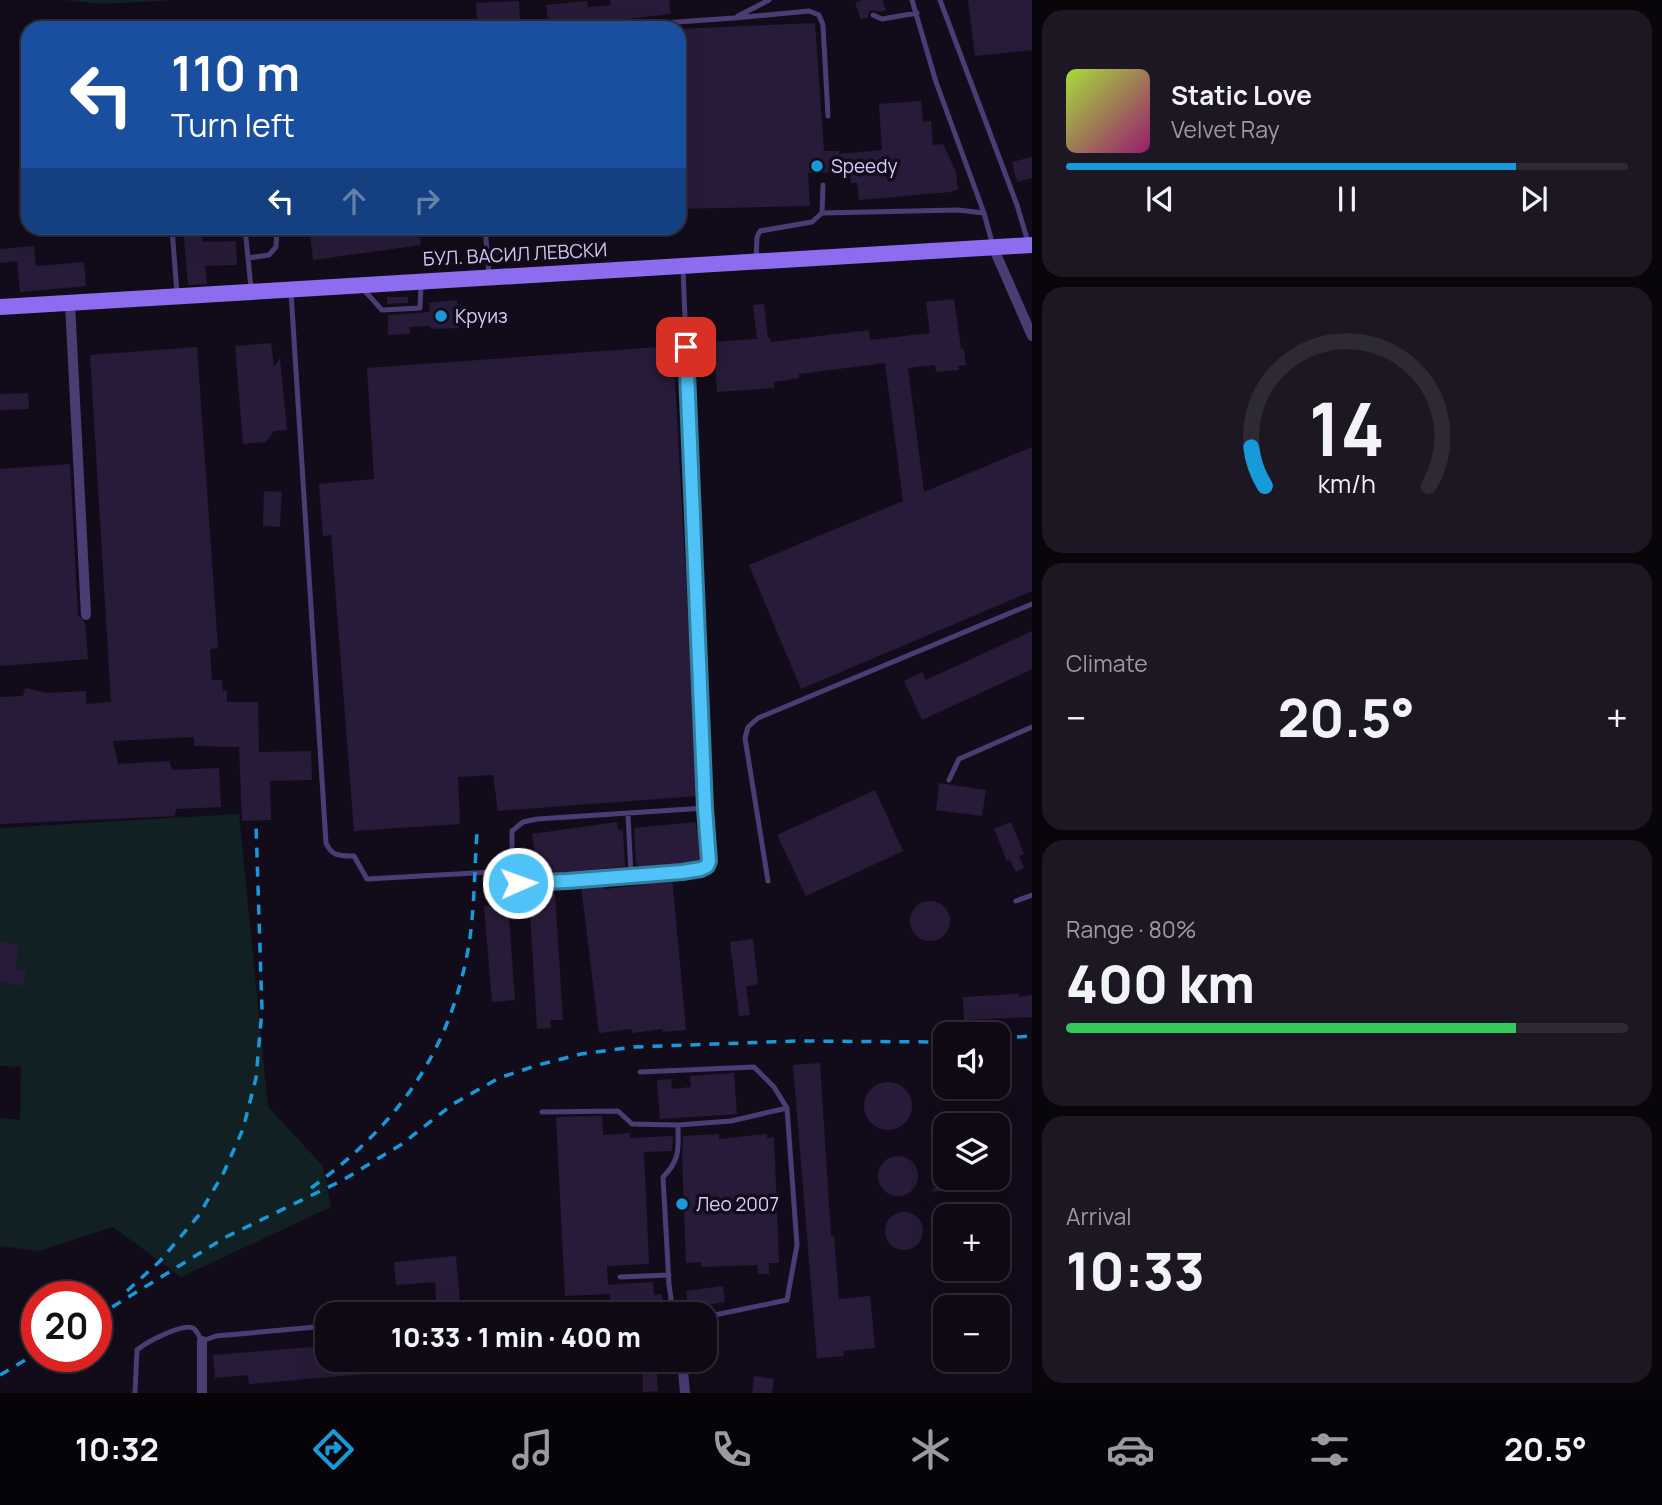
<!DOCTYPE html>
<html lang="en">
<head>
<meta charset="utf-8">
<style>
  :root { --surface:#0e0914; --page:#1c1722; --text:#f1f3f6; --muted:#9b9aa0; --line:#2e2a34; --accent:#1799da }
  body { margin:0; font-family:Manrope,sans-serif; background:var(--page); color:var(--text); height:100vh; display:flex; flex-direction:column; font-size:26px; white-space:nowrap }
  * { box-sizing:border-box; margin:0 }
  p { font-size:23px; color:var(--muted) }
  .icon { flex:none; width:38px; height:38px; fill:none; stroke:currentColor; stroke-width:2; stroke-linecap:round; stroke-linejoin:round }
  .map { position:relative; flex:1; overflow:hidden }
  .panel { display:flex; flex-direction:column; gap:10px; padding:10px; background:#08050b; width:630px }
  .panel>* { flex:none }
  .banner { position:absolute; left:21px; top:21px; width:665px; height:214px; border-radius:21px; box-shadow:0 7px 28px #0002,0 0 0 2px var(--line); background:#1a4fa0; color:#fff; overflow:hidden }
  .controls { position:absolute; left:933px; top:1022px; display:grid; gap:14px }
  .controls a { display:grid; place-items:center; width:77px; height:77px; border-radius:14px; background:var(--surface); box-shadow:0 7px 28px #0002,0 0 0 2px var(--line); font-size:35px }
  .speed { position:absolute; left:21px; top:1281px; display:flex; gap:14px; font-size:35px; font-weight:700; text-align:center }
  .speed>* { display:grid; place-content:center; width:91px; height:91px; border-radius:50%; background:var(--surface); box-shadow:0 7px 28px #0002,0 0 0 2px var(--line); line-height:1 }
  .speed .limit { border:10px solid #d22; background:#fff; color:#111 }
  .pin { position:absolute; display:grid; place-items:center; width:60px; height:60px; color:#fff; margin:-30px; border-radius:14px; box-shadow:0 4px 10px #0006 }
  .me { position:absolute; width:77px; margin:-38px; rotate:88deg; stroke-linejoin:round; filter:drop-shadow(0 0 5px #0008) }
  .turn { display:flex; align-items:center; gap:24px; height:147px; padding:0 35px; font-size:32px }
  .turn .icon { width:91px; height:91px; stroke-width:2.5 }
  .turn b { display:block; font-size:49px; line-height:60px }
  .lanes { display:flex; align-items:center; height:66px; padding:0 35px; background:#0003; justify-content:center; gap:35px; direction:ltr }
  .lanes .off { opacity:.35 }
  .big { font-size:52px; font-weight:800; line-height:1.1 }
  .panel .tile { flex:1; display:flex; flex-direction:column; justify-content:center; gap:10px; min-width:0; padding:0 24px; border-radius:21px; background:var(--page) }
  .panel .dial { align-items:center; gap:0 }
  .dial svg { height:182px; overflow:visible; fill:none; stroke:var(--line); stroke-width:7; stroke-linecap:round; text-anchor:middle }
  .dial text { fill:var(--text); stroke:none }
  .song { display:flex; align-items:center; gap:21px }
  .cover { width:84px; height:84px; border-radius:10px; background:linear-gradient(135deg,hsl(80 70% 55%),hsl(320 70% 35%)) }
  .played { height:7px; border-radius:4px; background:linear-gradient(90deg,var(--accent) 80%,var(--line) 80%) }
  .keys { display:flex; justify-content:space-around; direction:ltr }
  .heat { display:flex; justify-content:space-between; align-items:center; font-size:38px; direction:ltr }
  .charge { height:10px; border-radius:5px; background:linear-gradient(90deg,#34c759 80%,var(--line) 0) }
  .trip { position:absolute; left:315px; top:1302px; width:402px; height:70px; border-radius:21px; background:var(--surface); box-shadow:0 7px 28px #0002,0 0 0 2px var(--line); font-weight:800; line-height:70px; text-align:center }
  .tabs { display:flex; height:112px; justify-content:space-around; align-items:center; background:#060408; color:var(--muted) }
  .tabs .icon { width:49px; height:49px }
  .tabs .active { color:var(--accent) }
  .tabs b { font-size:32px; color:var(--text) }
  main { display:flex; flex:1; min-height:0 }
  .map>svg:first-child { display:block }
  .green { fill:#102023 }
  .building { fill:#281b39 }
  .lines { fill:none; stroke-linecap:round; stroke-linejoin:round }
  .lane { stroke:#4b3c74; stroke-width:5 }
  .street { stroke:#4b3c74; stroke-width:10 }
  .secondary { stroke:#8e6cf0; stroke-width:16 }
  .rail { stroke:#1799da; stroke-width:3.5; stroke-dasharray:10 9; stroke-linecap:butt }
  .route-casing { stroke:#337fa1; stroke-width:18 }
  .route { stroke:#4fc3f7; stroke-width:12 }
  .poi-dot { fill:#1799da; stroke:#120c1a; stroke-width:2.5 }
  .labels { text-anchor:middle; stroke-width:7; stroke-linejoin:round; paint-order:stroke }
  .poi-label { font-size:19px; fill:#dbcbfa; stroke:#120c1a; text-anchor:start }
  .street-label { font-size:19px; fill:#dbcbfa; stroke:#120c1a }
</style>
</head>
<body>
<main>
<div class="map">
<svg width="1032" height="1393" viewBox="0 0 1032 1393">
  <rect width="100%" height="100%" fill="#120c1a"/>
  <!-- green -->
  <path class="green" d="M64 0H174L102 4Z
    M239 814 268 1107 323 1166 331 1207 181 1277 113 1227 39 1251 0 1246V1118L20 1120 21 1067 0 1066V828Z"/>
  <!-- building -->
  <path class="building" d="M610 0H669L671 14 609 21 610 28H549L546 5 587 1 588 7 611 5Z
    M862 0H882L886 10 880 12 872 10 869 12 868 17 861 20 855 3Z
    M968 0H1032V50L975 56Z
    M519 1 520 22 477 24 476 3Z
    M815 23 824 151H839V154L882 150 879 104 921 101 923 122 931 121 933 145 943 144 956 172 958 189 951 192 859 200 857 183H851L850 172 808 173 810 206 679 209V29Z
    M1032 157V178L1017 182 1012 162Z
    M183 228H198V231H202L203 242 236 241 237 265 205 266 207 284 188 285Z
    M352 228H419L421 245 313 260 310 233Z
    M34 246 36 266 84 262 86 286 20 292 17 261 0 263V249Z
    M387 297H408V303L387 304Z
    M954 299 961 349H964L966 365 958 366 959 370 936 372 935 365 908 368 924 492 1032 447V591L801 689 749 565 903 501 885 363 799 374V378L774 382V388L717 392 713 342 757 339 753 305 764 304 768 338H770L771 342 869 330 870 340 930 333 926 302Z
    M457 300 459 328 431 329 430 326 409 327 410 334 388 335V315L430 312 429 303Z
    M271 343 274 367 280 358 287 430 274 431 266 442 243 444 235 346Z
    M673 346 698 796 498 811 493 775 458 777 460 824 354 831 331 535 323 536 319 484 374 479 367 368Z
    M197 347 218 648 210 649 212 680H222L223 691H227V702H258L259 752 311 751 312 780 270 781 271 820 242 821 239 747 194 746V737L113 741 118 764 169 761 172 770 219 768 221 807 176 809 175 816 0 824V697L23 696 25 688 47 693 86 691V704L111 702 90 355Z
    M28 393 29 409 0 410V394Z
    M70 464 78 615 85 623 88 659 0 666V469Z
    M264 491 282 492 280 527 263 526Z
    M1032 631V669L922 720 904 681 922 672 926 680Z
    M939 783 986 790 982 816 936 810Z
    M875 790 903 851 806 896 777 835Z
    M617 822 618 830 623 829 625 867 602 869 603 873 579 876V872L538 877 532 834Z
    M696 822V829H701L703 861 638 870V865H636L634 828Z
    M1011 822 1024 854 1019 856 1024 868 1016 872 1010 860 1007 861 994 829Z
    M672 877 686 1030 663 1032V1029L632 1033V1029L599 1033 581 886 604 884 605 889 640 885V880Z
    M555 894 563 1020H550L551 1028 537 1029 529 896Z
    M910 921a20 20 0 1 1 40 0a20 20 0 1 1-40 0Z
    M508 904 515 1000 492 1002 484 906Z
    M753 939 758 984 746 986 750 1015 739 1016 730 942Z
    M0 941 19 945 15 968 26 971 23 986 0 981Z
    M1019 994V997L1032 995V1017L964 1020 963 997Z
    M820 1063 831 1236H834L839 1299 870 1296 875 1348 843 1351 844 1356 817 1358 793 1065Z
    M734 1073 737 1114 660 1119 657 1080 671 1079 672 1089 691 1087 690 1076Z
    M864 1106a24 24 0 1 1 48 0a24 24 0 1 1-48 0Z
    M602 1116 603 1135 630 1133V1138L673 1136 672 1151 644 1152 649 1264 607 1266 608 1285 653 1282 654 1295 662 1294 663 1314H611L610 1294 565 1296 556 1117Z
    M719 1134V1139L767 1134V1138L774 1137 779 1263H769V1274H758L757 1265 701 1267V1262L686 1263 682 1155 683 1136Z
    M945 1136V1167L937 1161 933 1153 936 1144Z
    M878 1176a20 20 0 1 1 40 0a20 20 0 1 1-40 0Z
    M947 1179 974 1186V1187L930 1192Z
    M885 1231a19 19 0 1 1 38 0a19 19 0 1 1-38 0Z
    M456 1256 461 1314H437L435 1282 396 1285 394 1262Z
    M723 1286 725 1302 688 1308 686 1291Z
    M327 1346V1360H451V1367L249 1384 248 1375 215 1378 213 1355Z
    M642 1360H656L658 1391 643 1392Z
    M754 1376 774 1379 772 1393H752Z"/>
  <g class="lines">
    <!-- lane -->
    <path class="lane" d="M912 0 936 82 984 213 993 246
      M940 0 1017 205 1028 242
      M873 15 882 19 917 13
      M738 16 769 0
      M631 28 634 25 734 18 809 11 819 15 823 25 828 116
      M822 213 958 210 984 213
      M172 228 177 294
      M245 228 251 288
      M485 228 489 274
      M248 258 269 255 276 247 277 228
      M756 260 757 237 760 231 812 222 822 213 823 185
      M363 289 382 310 420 308 421 284
      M291 292 326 843C332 857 341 856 354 856L367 879 512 871V831L523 822 537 819 705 808 683 269
      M949 780 959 759 1032 727
      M628 814 631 875
      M512 871 518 883 567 882 701 869 707 866 709 861 705 808
      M768 881 745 738 748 727 758 718 1032 604
      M1016 901 1032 895
      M640 1072 754 1067 774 1087 787 1108 797 1245 787 1300 705 1317
      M542 1112 618 1111 632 1124 678 1125 731 1121 787 1108
      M620 1277 669 1275
      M673 1314 669 1284 663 1177C681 1159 678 1148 678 1125
      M135 1393 137 1350C145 1343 182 1323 193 1328 197 1330 199 1337 202 1341L216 1336 327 1326"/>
    <!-- street -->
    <path class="street" d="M993 247 1032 336
      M70 303 86 615
      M682 1360 685 1393
      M202 1393V1341"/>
    <!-- secondary -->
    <path class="secondary" d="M0 307 1032 245"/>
    <!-- rail -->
    <path class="rail" d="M998 1038 1032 1036
      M311 1188C394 1128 447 1057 467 955 475 915 474 873 477 833
      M127 1291 160 1261 199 1215 224 1172 243 1129 256 1078 262 1010 256 824
      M96 1317 226 1237 343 1180 402 1144 453 1104 499 1078 538 1065 581 1054 634 1047 796 1041 945 1042
      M0 1375 37 1353"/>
  </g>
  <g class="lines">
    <!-- route casing -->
    <g class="route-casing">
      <path id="route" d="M518 883 567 881 682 872 701 869 707 866 709 861 705 808 686 347"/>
    </g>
    <!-- route -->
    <use href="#route" class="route"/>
  </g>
  <!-- markers -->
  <g class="poi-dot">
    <circle cx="817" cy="166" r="7"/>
    <circle cx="441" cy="316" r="7"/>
    <circle cx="682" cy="1204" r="7"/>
  </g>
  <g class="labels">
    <!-- poi labels -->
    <g class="poi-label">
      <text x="831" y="173">Speedy</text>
      <text x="455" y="323">Круиз</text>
      <text x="696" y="1211">Лео 2007</text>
    </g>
    <!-- street labels -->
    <g class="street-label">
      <text transform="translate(515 254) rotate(-3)" y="7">БУЛ. ВАСИЛ ЛЕВСКИ</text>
    </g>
  </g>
</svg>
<div class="controls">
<a><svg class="icon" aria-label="sound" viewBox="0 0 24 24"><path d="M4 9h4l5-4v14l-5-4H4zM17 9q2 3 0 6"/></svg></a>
<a><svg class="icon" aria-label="layers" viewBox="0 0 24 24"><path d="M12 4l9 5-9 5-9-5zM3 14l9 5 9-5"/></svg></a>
<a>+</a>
<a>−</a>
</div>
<div class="speed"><div class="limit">20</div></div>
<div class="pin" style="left:686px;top:347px;background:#d93025"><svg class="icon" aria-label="arrive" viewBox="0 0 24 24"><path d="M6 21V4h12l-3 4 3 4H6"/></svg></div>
<svg class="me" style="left:518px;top:883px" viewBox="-20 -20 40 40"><circle r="17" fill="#4fc3f7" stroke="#fff" stroke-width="3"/><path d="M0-11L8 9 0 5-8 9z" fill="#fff"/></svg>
<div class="trip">10:33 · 1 min · 400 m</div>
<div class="banner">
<div class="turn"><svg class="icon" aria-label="left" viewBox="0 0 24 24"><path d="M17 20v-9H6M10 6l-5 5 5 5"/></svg><div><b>110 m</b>Turn left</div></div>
<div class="lanes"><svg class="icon" aria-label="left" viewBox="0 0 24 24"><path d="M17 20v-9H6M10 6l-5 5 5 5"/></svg><svg class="icon off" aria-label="ahead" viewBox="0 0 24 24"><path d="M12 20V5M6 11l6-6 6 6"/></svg><svg class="icon off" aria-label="right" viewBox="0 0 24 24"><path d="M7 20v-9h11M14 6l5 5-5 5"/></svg></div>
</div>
</div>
<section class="panel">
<div class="tile">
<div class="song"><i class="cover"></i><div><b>Static Love</b><p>Velvet Ray</p></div></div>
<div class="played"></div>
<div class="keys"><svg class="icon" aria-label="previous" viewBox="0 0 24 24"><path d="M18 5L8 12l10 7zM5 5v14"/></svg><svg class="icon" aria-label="pause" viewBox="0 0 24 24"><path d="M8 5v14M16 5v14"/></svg><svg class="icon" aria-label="next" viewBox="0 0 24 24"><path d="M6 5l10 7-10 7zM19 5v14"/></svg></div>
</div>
<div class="tile dial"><svg viewBox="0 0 100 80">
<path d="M14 69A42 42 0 1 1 86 69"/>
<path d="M14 69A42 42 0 0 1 8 52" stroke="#1799da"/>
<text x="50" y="56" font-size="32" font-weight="700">14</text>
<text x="50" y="72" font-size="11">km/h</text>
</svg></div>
<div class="tile"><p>Climate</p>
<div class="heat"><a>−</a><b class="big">20.5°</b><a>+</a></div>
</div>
<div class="tile"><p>Range · 80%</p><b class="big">400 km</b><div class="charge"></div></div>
<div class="tile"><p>Arrival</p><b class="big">10:33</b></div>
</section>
</main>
<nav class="tabs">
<b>10:32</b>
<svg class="icon active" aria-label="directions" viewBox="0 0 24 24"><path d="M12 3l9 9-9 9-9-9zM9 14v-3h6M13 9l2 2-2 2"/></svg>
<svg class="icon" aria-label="music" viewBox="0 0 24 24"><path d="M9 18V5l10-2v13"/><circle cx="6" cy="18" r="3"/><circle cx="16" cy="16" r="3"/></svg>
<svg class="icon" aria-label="phone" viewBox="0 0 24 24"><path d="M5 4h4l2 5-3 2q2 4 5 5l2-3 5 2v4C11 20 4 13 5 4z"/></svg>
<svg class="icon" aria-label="climate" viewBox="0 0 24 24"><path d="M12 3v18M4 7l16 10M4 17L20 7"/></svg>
<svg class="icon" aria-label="car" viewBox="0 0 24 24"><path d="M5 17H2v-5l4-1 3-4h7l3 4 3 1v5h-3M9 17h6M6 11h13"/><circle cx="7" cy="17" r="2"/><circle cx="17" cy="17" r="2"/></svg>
<svg class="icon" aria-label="filters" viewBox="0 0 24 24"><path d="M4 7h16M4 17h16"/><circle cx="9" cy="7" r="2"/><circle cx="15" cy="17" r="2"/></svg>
<b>20.5°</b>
</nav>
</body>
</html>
